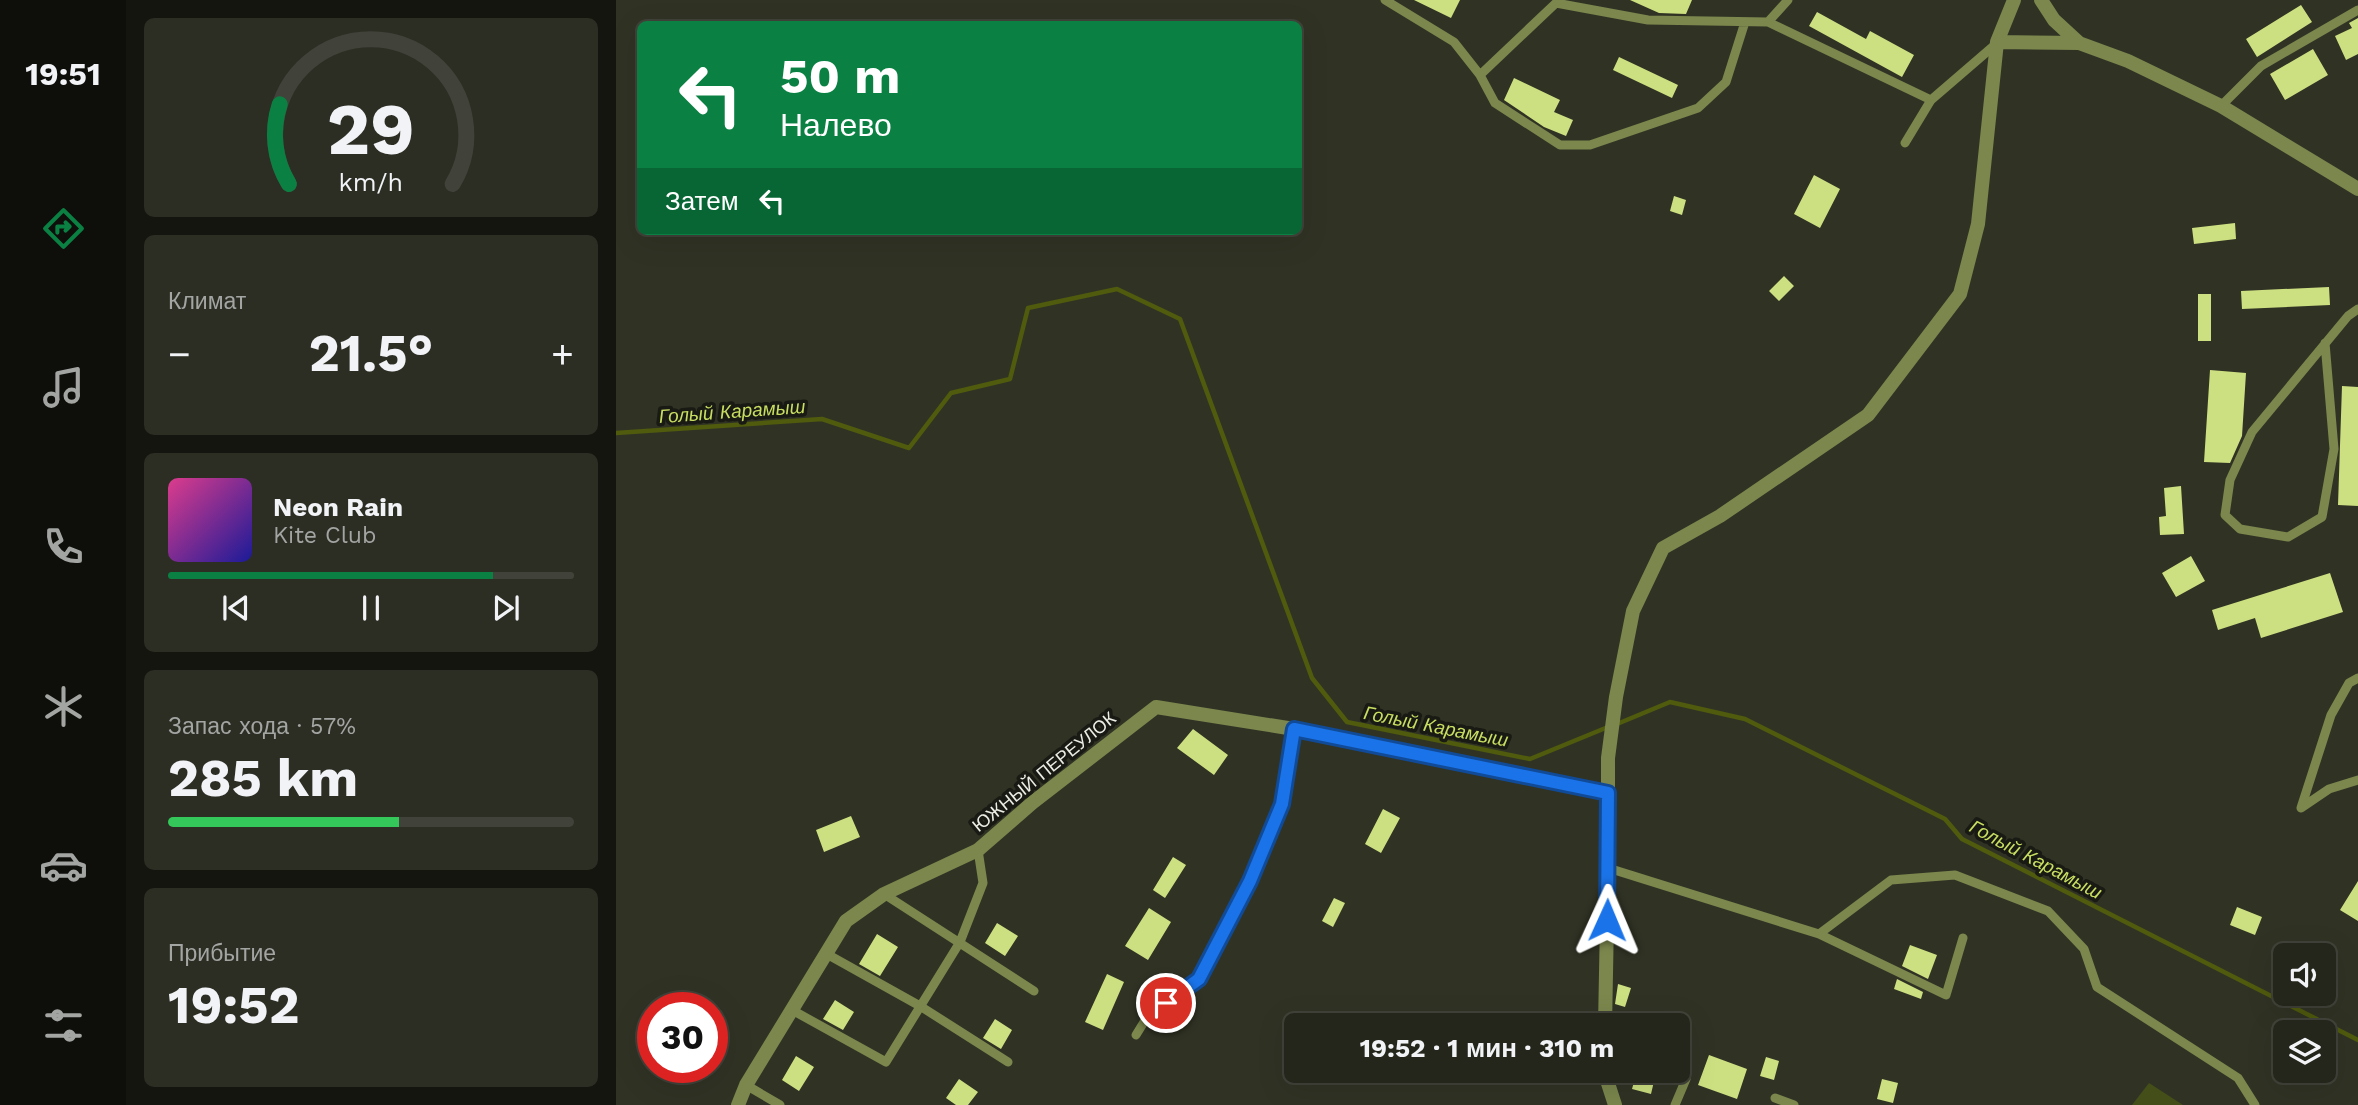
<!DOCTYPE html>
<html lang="ru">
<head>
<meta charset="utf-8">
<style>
  :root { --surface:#24261b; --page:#2c2e24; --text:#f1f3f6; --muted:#a3a5a3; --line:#41433a; --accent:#0b8043 }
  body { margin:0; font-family:"Work Sans",sans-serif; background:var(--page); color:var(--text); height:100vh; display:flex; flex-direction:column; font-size:26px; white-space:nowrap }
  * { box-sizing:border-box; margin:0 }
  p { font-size:23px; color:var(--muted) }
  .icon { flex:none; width:38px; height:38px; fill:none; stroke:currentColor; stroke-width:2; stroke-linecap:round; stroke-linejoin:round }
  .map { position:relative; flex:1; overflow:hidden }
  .sheet { display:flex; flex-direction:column; gap:18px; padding:18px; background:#14150f; width:490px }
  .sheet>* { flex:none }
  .top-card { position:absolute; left:21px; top:21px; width:665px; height:214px; border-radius:10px; box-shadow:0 7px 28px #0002,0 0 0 2px var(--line); background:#0b8043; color:#fff; overflow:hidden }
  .buttons { position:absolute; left:1657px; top:943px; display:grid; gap:14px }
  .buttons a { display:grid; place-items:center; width:63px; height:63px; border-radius:10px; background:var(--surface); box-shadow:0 7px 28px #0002,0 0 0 2px var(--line); font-size:35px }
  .speed { position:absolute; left:21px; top:992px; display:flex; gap:14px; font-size:35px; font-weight:700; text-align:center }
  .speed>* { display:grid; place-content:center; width:91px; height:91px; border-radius:50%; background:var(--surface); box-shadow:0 7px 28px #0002,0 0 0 2px var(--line); line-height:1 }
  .speed .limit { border:10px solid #d22; background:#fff; color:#111 }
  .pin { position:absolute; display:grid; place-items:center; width:60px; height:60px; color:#fff; margin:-30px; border:4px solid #fff; border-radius:50%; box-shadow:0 2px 7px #0007 }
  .me { position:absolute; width:77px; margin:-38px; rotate:1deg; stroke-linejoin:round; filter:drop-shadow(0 0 5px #0008) }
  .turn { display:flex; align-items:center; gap:24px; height:147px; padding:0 28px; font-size:32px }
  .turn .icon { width:91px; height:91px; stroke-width:2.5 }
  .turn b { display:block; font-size:49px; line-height:60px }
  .then { display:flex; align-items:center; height:66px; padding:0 28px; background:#0003; gap:14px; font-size:26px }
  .big { font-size:52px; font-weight:700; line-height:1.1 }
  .sheet .tile { flex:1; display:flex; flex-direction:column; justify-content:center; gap:10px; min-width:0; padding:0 24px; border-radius:10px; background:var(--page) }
  .sheet .dial { align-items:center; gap:0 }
  .dial svg { height:182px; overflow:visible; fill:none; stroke:var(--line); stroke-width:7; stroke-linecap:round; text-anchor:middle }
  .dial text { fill:var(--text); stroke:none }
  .song { display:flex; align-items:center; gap:21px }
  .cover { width:84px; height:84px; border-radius:10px; background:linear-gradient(135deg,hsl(330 70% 55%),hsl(240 70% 35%)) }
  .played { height:7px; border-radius:4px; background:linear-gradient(90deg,var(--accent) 80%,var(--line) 80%) }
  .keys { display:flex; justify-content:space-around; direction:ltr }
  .heat { display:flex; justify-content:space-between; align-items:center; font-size:38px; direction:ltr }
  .charge { height:10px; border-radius:5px; background:linear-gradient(90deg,#34c759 57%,var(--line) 0) }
  .trip { position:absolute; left:668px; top:1013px; width:406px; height:70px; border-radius:10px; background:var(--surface); box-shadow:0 7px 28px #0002,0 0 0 2px var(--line); font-weight:700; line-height:70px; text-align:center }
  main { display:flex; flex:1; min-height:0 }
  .tabs { display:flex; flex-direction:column; width:126px; justify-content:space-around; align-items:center; background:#0e0f0b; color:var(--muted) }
  .tabs .icon { width:49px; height:49px }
  .tabs .on { color:var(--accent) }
  .tabs b { font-size:32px; color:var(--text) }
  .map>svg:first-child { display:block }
  .green { fill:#444e19 }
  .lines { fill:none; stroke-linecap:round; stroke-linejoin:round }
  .stream { stroke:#505b0e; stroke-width:4.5 }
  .building { fill:#cde081 }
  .service { stroke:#7b874d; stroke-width:9 }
  .minor { stroke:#7b874d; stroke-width:14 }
  .route-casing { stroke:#114b97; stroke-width:18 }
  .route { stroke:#1a73e8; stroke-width:12 }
  .labels { text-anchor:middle; stroke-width:7; stroke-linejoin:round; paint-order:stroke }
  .street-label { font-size:18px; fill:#eceee5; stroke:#181a13 }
  .water-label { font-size:19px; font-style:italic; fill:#c8de61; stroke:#181a13 }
</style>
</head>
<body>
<main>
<nav class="tabs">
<b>19:51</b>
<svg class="icon on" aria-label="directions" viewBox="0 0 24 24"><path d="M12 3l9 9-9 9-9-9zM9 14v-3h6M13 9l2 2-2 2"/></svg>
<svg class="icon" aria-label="music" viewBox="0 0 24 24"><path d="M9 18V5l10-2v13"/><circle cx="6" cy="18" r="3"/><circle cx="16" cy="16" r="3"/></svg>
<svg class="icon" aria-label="phone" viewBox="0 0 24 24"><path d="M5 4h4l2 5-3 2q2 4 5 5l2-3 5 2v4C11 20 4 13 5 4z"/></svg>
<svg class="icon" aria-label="climate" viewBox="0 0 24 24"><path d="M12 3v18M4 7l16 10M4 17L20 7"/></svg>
<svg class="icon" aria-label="car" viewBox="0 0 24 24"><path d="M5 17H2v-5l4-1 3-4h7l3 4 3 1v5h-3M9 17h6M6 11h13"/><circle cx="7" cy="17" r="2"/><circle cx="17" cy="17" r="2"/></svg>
<svg class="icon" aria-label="filters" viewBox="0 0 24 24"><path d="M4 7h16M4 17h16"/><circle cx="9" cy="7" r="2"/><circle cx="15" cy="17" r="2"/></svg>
</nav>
<section class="sheet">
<div class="tile dial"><svg viewBox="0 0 100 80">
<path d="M14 69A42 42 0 1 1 86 69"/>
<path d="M14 69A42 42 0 0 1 10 34" stroke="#0b8043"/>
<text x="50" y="56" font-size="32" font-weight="700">29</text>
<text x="50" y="72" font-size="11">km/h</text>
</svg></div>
<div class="tile"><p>Климат</p>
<div class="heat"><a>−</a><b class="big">21.5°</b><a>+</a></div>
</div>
<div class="tile">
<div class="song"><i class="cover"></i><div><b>Neon Rain</b><p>Kite Club</p></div></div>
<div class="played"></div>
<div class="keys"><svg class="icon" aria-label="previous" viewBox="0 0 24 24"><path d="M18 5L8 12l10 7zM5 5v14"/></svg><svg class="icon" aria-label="pause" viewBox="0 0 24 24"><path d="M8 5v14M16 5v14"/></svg><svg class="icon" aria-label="next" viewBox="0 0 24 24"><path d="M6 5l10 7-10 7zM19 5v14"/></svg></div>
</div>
<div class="tile"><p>Запас хода · 57%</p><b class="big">285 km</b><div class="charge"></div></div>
<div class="tile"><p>Прибытие</p><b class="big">19:52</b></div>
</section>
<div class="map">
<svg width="1742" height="1105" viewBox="0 0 1742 1105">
  <rect width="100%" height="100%" fill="#303324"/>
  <!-- green -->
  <path class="green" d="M1533 1083 1567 1105H1516Z"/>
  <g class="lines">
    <!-- stream -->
    <path class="stream" d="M0 433 206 419 293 448 335 393 394 379 412 308 501 289 564 319 696 678 731 722 914 759 992 727
      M1001 724 1054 702 1129 719 1329 819 1346 839 1742 1040"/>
  </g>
  <!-- building -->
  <path class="building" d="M798 0H844L835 18Z
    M1014 0H1076L1070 14 1043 13Z
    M1685 5 1696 22 1641 57 1630 39Z
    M1201 12 1250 39 1254 31 1298 55 1286 77 1193 26Z
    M1742 18V54L1730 60 1719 36 1736 28 1733 23Z
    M1697 49 1712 75 1669 100 1654 74Z
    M1003 57 1062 85 1056 98 997 70Z
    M898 78 944 100 938 112 957 120 950 136 928 127 888 100Z
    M1198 175 1224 189 1204 228 1178 214Z
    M1058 196 1070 200 1066 215 1054 211Z
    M1619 223 1620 239 1578 244 1576 228Z
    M1168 276 1178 286 1163 301 1153 291Z
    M1713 287 1714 305 1626 309 1625 291Z
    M1582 294H1595V341H1582Z
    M1594 370 1630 373 1626 436 1614 463 1588 462Z
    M1726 386 1742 387V506L1722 505Z
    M1565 486 1568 534 1544 535 1543 517 1550 516 1548 488Z
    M1575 556 1589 581 1560 597 1546 573Z
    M1714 573 1727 612 1645 638 1639 618 1602 630 1596 610Z
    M577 729 612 755 598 775 561 748Z
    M767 809 784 818 765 853 749 844Z
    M235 816 244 837 208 852 200 830Z
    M557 857 570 865 549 898 537 890Z
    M1742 881V921L1724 910Z
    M718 898 729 903 717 927 706 921Z
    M1621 907 1646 917 1639 935 1614 925Z
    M533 908 555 922 532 960 509 946Z
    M381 923 402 936 389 956 369 943Z
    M261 934 282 947 264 976 243 964Z
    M1294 945 1321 955 1312 979 1286 966Z
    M491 974 508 982 487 1030 469 1022Z
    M1281 979 1307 992 1305 999 1278 989Z
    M1002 984 1015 988 1009 1007 999 1004Z
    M219 1000 238 1012 227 1030 207 1019Z
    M379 1019 396 1030 385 1049 367 1038Z
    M1093 1055 1131 1069 1121 1099 1082 1085Z
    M180 1056 198 1067 183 1091 166 1080Z
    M1150 1057 1163 1061 1158 1080 1144 1076Z
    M1021 1071 1040 1073 1035 1094 1016 1089Z
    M343 1079 362 1092 352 1105H340L330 1098Z
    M1266 1079 1282 1083 1277 1103 1261 1099Z"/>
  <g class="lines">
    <!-- service -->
    <path class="service" d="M769 0 838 42 864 75 940 3 1032 20 1152 22 1315 100
      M1152 22 1172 0
      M864 75 879 103 944 145H974L1082 108 1110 82 1129 22
      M1605 106 1645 66 1742 10
      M1289 143 1315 100 1380 44
      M1709 343 1718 449 1706 517 1672 537 1624 529 1609 515 1614 480 1636 432 1732 316 1742 309
      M1742 678 1733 683 1715 715 1685 808 1713 789 1742 780
      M992 868 1203 934 1275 880 1339 875 1432 911 1468 949 1481 987 1622 1078 1639 1105
      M268 894 418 991
      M1203 934 1330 995 1347 938
      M209 953 304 1006 392 1062
      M176 1010 270 1062 344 942 367 883 362 850
      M520 1035 533 1014 583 979 634 881 666 804 678 729
      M130 1085 164 1105
      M1159 1098 1178 1105
      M1059 1105 1070 1079"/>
    <!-- minor -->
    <path class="minor" d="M1425 0 1438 20 1463 43
      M1381 42 1463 43 1512 61 1605 106 1742 189
      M989 1026 992 868V758L1000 697 1017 611 1047 548 1104 516 1252 415 1344 294 1362 224 1381 42 1398 0
      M988 1071 999 1105
      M122 1105 130 1085 230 921 268 894 362 850 416 803 540 707 678 729 992 793"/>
  </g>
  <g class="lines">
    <!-- route casing -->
    <g class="route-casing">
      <path id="route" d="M550 1003 583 979 634 881 666 804 678 729 992 793 991 920"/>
    </g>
    <!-- route -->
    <use href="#route" class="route"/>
  </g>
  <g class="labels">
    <!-- street labels -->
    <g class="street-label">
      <text transform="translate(428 772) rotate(-39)" y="6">ЮЖНЫЙ ПЕРЕУЛОК</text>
    </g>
    <!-- water labels -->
    <g class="water-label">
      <text transform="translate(116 411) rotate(-4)" y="7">Голый Карамыш</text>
      <text transform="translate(820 726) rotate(11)" y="7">Голый Карамыш</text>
      <text transform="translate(1420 859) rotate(28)" y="7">Голый Карамыш</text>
    </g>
  </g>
</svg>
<div class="buttons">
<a><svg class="icon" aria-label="sound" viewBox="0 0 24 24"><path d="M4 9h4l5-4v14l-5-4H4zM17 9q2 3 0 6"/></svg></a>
<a><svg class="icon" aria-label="layers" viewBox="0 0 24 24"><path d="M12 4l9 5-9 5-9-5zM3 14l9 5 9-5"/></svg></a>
</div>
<div class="speed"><div class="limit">30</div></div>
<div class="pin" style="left:550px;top:1003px;background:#d93025"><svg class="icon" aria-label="arrive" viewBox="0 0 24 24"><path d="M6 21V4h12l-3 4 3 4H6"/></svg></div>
<svg class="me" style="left:991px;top:920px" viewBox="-20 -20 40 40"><path d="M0-17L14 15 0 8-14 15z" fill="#1a73e8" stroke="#fff" stroke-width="4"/></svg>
<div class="trip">19:52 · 1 мин · 310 m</div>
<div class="top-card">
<div class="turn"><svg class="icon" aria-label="left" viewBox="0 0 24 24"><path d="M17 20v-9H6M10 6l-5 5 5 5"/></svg><div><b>50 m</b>Налево</div></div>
<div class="then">Затем<svg class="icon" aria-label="left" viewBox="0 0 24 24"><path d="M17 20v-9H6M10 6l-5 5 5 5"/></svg></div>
</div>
</div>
</main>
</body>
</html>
